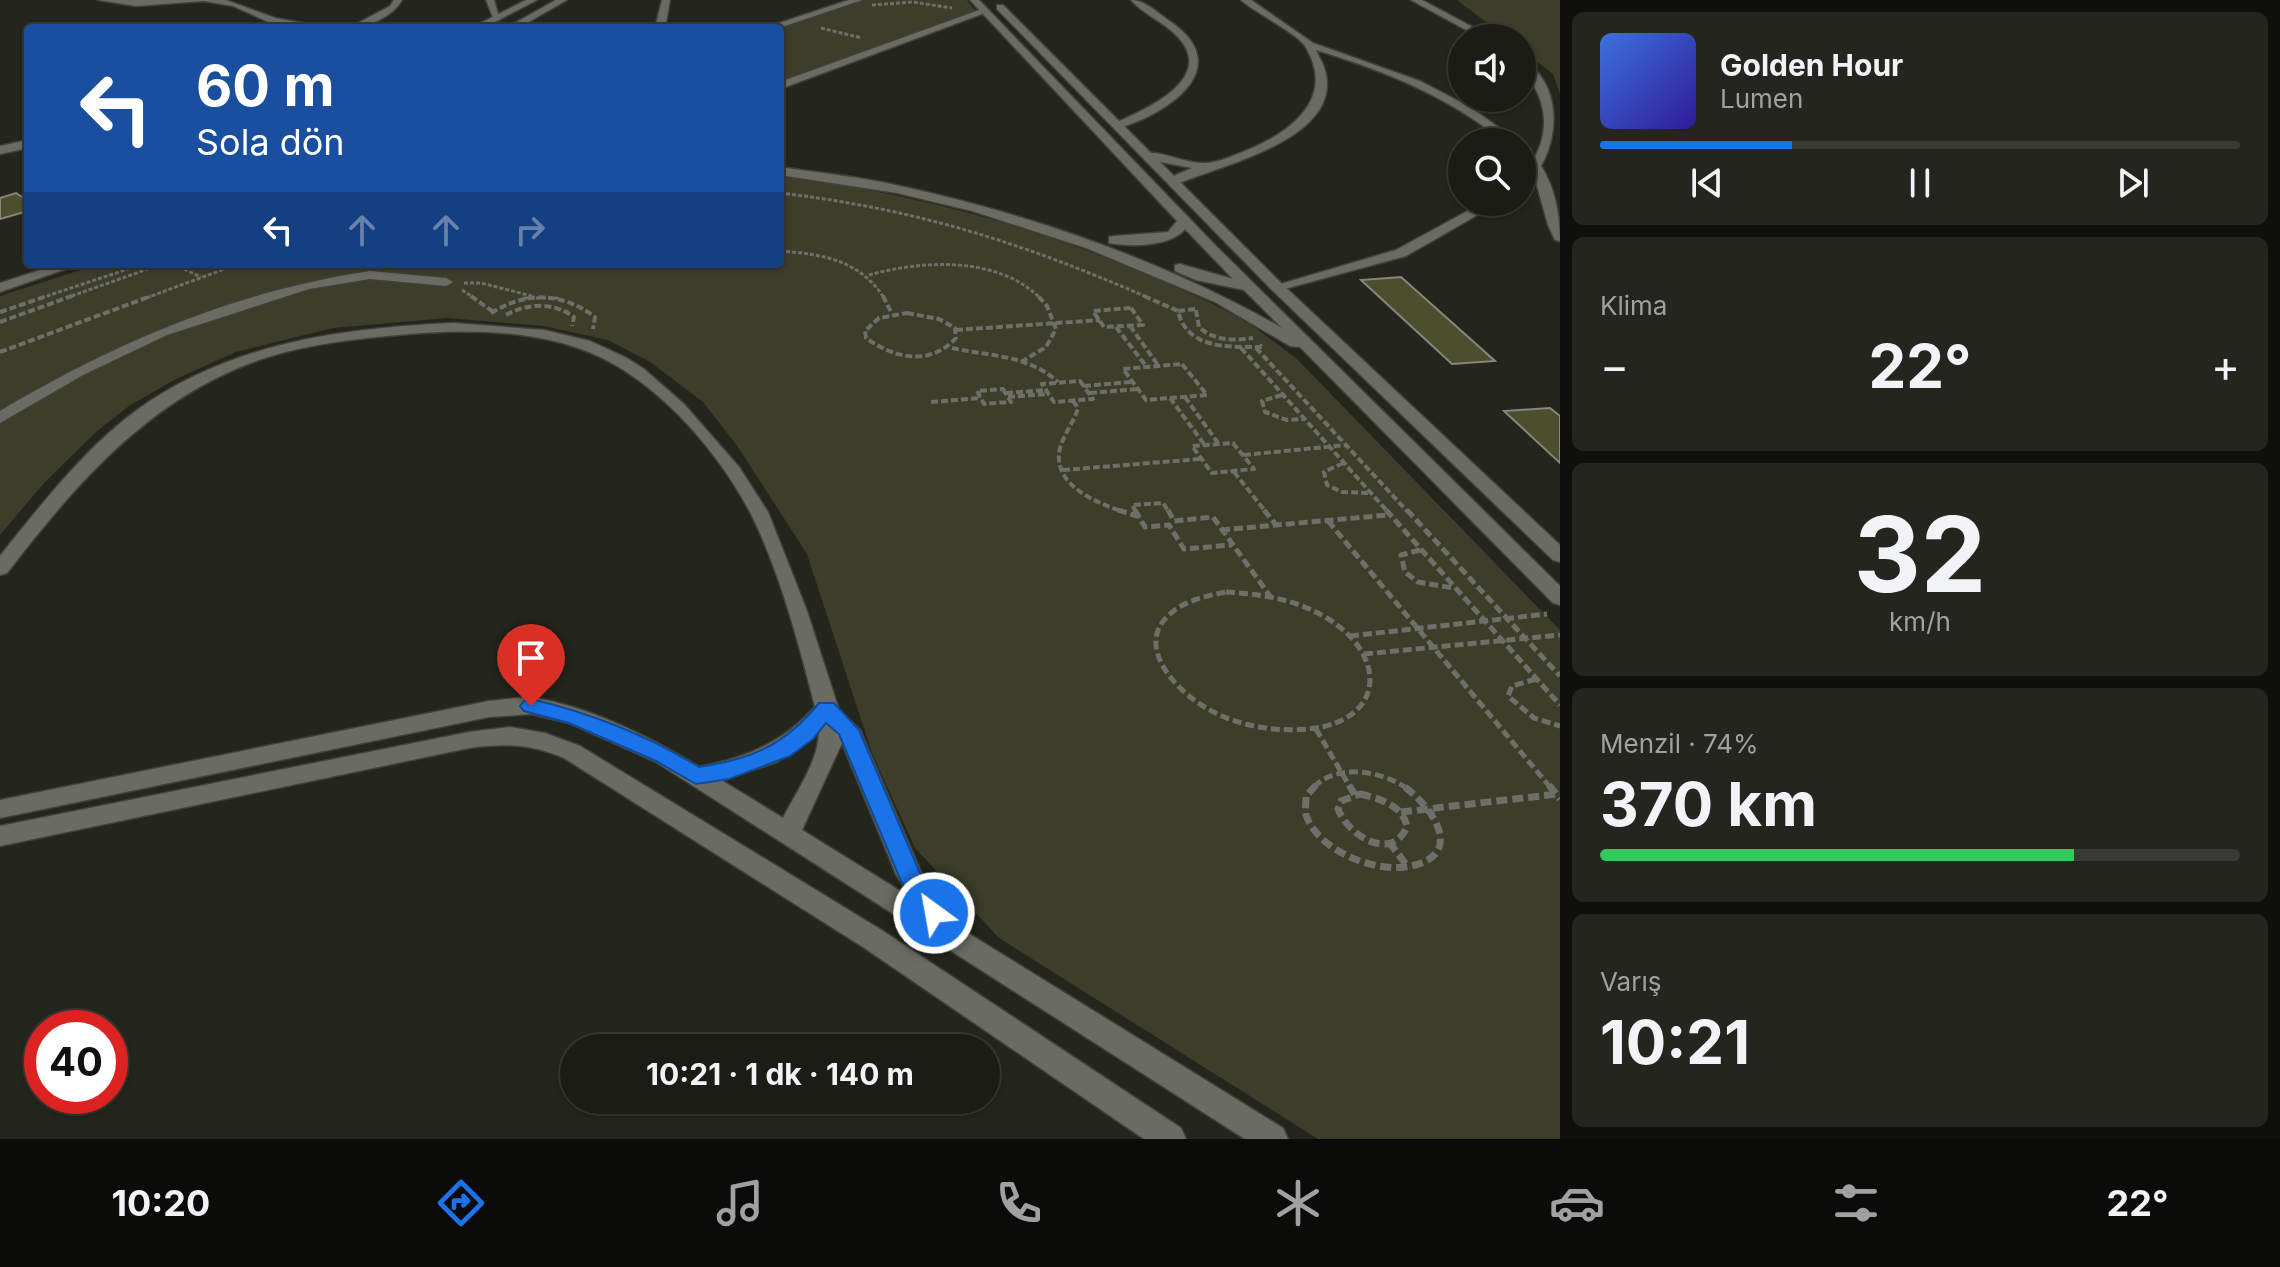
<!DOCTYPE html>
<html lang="tr">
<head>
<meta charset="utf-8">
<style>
  :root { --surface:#1b1c16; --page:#24251f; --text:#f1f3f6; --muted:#a0a1a1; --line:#393a35; --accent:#1a73e8 }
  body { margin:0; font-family:Inter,sans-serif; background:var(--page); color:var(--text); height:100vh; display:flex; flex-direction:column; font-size:30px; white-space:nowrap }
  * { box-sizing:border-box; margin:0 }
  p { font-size:26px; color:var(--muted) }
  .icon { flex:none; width:44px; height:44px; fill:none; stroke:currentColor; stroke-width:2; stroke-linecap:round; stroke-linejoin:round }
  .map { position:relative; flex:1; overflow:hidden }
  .sheet { display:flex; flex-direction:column; gap:12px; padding:12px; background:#0f0f0c; width:720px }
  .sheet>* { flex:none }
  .top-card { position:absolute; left:24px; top:24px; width:760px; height:244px; border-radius:8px; box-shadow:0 2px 6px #0004,0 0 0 2px var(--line); background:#1a4fa0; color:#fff; overflow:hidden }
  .fabs { position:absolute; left:1448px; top:24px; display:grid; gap:16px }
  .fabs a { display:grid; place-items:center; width:88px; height:88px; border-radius:50%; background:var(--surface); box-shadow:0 2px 6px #0004,0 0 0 2px var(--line); font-size:40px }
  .speed { position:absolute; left:24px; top:1010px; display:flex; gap:16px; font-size:40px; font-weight:700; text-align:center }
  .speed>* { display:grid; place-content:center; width:104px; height:104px; border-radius:50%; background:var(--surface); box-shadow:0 2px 6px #0004,0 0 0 2px var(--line); line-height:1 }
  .speed .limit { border:12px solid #d22; background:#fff; color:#111 }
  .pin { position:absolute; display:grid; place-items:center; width:68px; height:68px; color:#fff; margin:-82px -34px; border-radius:50% 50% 50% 0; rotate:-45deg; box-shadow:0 0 8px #0007 }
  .pin .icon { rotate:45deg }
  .me { position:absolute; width:88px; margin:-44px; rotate:328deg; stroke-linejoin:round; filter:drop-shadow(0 0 6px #0008) }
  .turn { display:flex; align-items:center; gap:28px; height:168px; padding:0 40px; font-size:36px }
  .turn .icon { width:104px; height:104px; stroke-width:2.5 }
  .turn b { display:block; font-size:56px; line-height:68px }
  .lanes { display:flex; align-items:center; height:76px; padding:0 40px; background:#0003; justify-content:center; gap:40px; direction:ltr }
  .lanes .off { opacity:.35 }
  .big { font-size:60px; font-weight:700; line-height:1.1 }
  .sheet .tile { flex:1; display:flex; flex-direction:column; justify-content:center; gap:12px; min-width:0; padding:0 28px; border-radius:12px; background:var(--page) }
  .sheet .dial { align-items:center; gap:0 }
  .dial b { font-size:104px; line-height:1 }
  .song { display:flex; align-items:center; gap:24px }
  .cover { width:96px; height:96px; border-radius:12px; background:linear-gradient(135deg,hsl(220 70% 55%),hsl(250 70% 35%)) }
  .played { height:8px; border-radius:4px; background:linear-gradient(90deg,var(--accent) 30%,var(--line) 30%) }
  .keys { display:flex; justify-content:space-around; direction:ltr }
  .heat { display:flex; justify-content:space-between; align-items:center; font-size:44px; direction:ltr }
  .charge { height:12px; border-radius:6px; background:linear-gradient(90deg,#34c759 74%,var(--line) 0) }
  .trip { position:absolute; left:560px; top:1034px; width:440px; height:80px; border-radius:40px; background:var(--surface); box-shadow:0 2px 6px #0004,0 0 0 2px var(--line); font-weight:700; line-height:80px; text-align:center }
  .tab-bar { display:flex; height:128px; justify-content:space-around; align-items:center; background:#0b0b09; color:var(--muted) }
  .tab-bar .icon { width:56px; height:56px }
  .tab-bar .on { color:var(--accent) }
  .tab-bar b { font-size:36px; color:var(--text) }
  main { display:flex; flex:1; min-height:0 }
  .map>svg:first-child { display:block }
  .green { fill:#3c3e2a }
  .building { fill:#4b4f2e; stroke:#85867d; stroke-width:2 }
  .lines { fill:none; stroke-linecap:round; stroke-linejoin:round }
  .street-casing { stroke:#40413a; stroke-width:3 }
  .secondary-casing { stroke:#40413a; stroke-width:3 }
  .path-far3 { stroke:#6e6f68; stroke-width:3; stroke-dasharray:4 2; stroke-linecap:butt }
  .path-far2 { stroke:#6e6f68; stroke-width:4; stroke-dasharray:7 3; stroke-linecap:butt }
  .path-far1 { stroke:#6e6f68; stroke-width:5; stroke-dasharray:9 4; stroke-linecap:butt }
  .path { stroke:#6e6f68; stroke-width:7; stroke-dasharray:11 5; stroke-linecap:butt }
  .street { fill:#6a6c63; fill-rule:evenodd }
  .secondary { fill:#6a6c63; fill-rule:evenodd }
  .route { fill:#1a73e8; stroke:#114b97; stroke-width:2 }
</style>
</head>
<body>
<main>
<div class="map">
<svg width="1560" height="1139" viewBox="0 0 1560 1139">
  <rect width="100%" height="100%" fill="#24251d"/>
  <!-- green -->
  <path class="green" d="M865 0H967L976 12 780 84 779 28Z
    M1457 0H1560V94L1553 74 1522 50V38H1507Z
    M780 176C904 192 1022 222 1138 271 1175 287 1213 302 1248 323 1265 334 1281 347 1297 359L1560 630V1139H1318L999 938 915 848 872 753 807 554 738 447 703 402 650 362 608 340 543 326 447 318 333 328 236 352 174 380 129 406 96 432 44 483 0 535V296L99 264H780Z"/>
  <!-- building -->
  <path class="building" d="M16 193 28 201V211L0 219V198Z
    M1401 277 1495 361 1452 364 1361 280Z
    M1550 408 1560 416V463L1504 411Z"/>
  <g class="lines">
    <!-- street casing -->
    <g class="street-casing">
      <path id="street" d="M98 0H226L275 18 329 28 273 24 233 6 204 1 136 6Z
        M394 0H402C393 16 368 28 349 28L390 6Z
        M486 0H494L500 20H494Z
        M662 0H670L665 28H655Z
        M849 0H862L779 28H764Z
        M1131 0C1144 0 1157 12 1168 20 1238 66 1170 113 1119 128L1113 125 1115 123C1147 109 1220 77 1175 34 1162 21 1143 14 1131 0Z
        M1241 0H1251L1313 43 1420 81 1470 107 1519 142C1500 142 1486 127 1470 117 1423 86 1369 66 1316 50 1318 56 1322 61 1324 67 1348 138 1221 165 1177 184H1169V178L1192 168 1145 159V153C1165 151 1185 164 1205 163 1216 163 1230 157 1240 153 1285 136 1339 101 1305 46 1298 34 1254 12 1241 0Z
        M1411 0H1422L1493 38H1481Z
        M982 9 990 11 780 89V82Z
        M1522 60C1560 81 1560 133 1541 166 1555 187 1560 217 1560 241L1555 240 1548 225 1534 175 1522 186V174L1529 166 1522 157V146L1535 157C1548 133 1547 106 1532 83 1527 74 1522 71 1522 60Z
        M1484 202H1500L1406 256 1277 291 1270 287 1396 250Z
        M370 271 446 278 453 282 446 286 370 279 309 289 167 335 83 375 0 423V411C118 341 234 292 370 271Z"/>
    </g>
    <!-- secondary casing -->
    <g class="secondary-casing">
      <path id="secondary" d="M526 0H537L483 28H471Z
        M556 0H567L518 28H506Z
        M970 0H979L1217 247 1560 586V605L1553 603 1300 347 1290 346 1215 302 1086 248 972 211 897 193 780 175V167C820 173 861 177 900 186 1033 215 1164 261 1282 328L1244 290 1196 280 1175 271V265L1180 264 1233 279 1185 229C1170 247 1131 247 1109 243V237L1114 236 1168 232 1177 221Z
        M997 5H1003L1282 284 1560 545V562L1553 560 1272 290 997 9Z
        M28 140V148L0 154V146Z
        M59 264H80L0 292V283Z
        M454 323 544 330 590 341 625 357 644 369 684 404 739 467 768 512 807 611 839 710 860 730 920 870 955 925 1283 1128 1288 1139H1245L656 762 569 723 531 714 489 717 0 818V800L489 701C503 700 519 697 533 698 586 705 653 738 699 767 746 758 782 743 815 707 799 644 779 569 750 512 715 446 650 372 578 348 523 329 456 329 398 335 355 339 309 344 268 357 153 394 78 481 7 573L0 575V556C39 507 86 447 137 410 230 343 342 328 454 323ZM819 731C819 761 796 792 783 818L721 780 777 762ZM842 743 896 874 910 897 802 830Z
        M510 727 545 733 580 746 883 931 1181 1128 1186 1139H1144L863 947 564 758C531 744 504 743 469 748L0 846V826L469 732Z"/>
    </g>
    <!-- path-far3 -->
    <path class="path-far3" d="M872 5 913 2 952 8
      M821 28 862 38
      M780 193C917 209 1023 243 1149 298
      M780 251C822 254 860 260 884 298
      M173 264 201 277
      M869 275C922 260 998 256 1040 298
      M464 283H481L532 296
      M462 290 474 298
      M41 298 143 264
      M66 298 162 264
      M146 298 238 264
      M524 298H558"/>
    <!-- path-far2 -->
    <path class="path-far2" d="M471 296 492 311
      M883 296 892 314
      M1144 296 1178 311
      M1131 308 1143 325 1104 327 1093 311Z
      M1195 309 1178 311C1187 350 1230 347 1263 347L1260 345
      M1196 310 1199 327C1214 341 1234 341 1253 338
      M0 312 47 296
      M491 313C527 291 561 292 595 317L593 329
      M907 313 939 319 955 328 956 338C929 367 894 358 866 338L865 331 879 318Z
      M506 315C527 303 554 302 574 317L572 326
      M0 322 72 296
      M1130 326 1158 365
      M1116 327 1146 366
      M956 330 1100 320
      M952 348C989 356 1029 355 1058 382
      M1241 348 1388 512
      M1256 348 1408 512
      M0 352 151 296
      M1021 362 1046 347 1056 329 1047 306 1038 296
      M1182 364 1207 395 1146 400 1123 369Z
      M1080 381 1093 399 1054 402 1042 384Z
      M1084 386 1131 382
      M1003 389 1011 402 984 404 977 391Z
      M1006 393 1046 390
      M1090 393 1138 389
      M1282 395 1262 401 1265 412 1287 420 1303 419
      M1008 397 1049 394
      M1185 397 1218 443
      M1170 398 1204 444
      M1073 401 1078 408C1074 422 1064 434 1060 448 1051 485 1097 503 1124 512
      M931 402 981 398
      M1233 443 1254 469 1212 473 1192 446Z
      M1244 455 1346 445
      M1343 463 1324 472 1327 485 1342 492 1369 493
      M1063 470 1200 459
      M1234 472 1266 512
      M1136 512 1132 505 1163 503 1169 512"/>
    <!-- path-far1 -->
    <path class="path-far1" d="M1118 510 1137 516
      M1135 510 1145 527 1169 525 1184 549 1232 545
      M1168 510 1174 521 1213 517 1270 596
      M1264 510 1276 525
      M1386 510 1560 705
      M1407 510 1560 676
      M1328 521 1550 787
      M1221 530 1388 515
      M1420 550 1401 555 1405 572 1418 582 1453 588
      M1226 592C1260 594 1295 599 1325 617 1387 653 1388 721 1308 729 1274 732 1238 726 1208 709 1177 692 1133 646 1170 614 1185 600 1207 596 1226 592Z
      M1350 636 1547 614
      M1364 654 1560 635
      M1536 679 1512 686 1508 696 1534 718 1560 726
      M1316 729 1350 787
      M1314 787C1337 763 1380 771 1405 787"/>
    <!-- path -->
    <path class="path" d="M1316 785 1306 796C1306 802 1305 810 1306 815 1318 851 1376 874 1411 866 1467 854 1431 805 1402 785
      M1349 785 1355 795
      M1549 785 1560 799
      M1360 794C1379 798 1404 806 1407 827 1391 863 1348 835 1338 809L1341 801Z
      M1401 812 1558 794
      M1389 842 1408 867"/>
    <!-- street -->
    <use href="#street" class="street"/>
    <!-- secondary -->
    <use href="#secondary" class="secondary"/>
  </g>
  <!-- route -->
  <path class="route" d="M531 699C590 713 647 735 699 767 752 759 785 745 819 703H834L859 730 919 871 946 913 942 920 934 923 925 920 901 881 839 734 826 723 813 739 790 756 729 779 696 784 656 761 569 723 524 711 520 706 524 701Z"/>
</svg>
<div class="fabs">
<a><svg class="icon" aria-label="sound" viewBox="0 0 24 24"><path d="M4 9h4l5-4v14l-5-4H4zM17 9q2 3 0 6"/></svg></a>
<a><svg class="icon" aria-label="search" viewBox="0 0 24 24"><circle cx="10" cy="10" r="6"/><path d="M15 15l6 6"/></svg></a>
</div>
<div class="speed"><div class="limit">40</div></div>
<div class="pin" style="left:531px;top:706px;background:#d93025"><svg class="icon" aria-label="arrive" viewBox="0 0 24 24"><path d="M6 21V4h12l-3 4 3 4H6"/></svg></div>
<svg class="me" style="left:934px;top:913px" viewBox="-20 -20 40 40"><circle r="17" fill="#1a73e8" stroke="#fff" stroke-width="3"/><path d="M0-11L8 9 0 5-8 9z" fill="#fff"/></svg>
<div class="trip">10:21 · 1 dk · 140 m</div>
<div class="top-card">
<div class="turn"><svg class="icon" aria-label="left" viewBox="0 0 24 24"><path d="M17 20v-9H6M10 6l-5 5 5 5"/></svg><div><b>60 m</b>Sola dön</div></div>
<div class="lanes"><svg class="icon" aria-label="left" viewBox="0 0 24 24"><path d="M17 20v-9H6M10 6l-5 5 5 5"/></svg><svg class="icon off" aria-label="ahead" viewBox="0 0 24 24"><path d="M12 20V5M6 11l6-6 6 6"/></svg><svg class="icon off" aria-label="ahead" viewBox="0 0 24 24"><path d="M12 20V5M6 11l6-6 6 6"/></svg><svg class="icon off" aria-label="right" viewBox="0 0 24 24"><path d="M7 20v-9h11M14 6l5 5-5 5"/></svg></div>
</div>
</div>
<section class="sheet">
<div class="tile">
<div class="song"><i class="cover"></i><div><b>Golden Hour</b><p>Lumen</p></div></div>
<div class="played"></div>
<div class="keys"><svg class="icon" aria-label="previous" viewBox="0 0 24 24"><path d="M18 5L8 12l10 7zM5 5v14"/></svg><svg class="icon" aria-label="pause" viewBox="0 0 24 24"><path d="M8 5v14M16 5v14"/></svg><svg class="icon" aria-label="next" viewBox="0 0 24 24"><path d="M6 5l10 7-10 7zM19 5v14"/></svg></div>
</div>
<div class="tile"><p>Klima</p>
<div class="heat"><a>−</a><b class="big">22°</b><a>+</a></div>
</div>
<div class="tile dial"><b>32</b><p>km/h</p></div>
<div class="tile"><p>Menzil · 74%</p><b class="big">370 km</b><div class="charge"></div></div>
<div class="tile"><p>Varış</p><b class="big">10:21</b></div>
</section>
</main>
<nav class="tab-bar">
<b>10:20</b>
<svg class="icon on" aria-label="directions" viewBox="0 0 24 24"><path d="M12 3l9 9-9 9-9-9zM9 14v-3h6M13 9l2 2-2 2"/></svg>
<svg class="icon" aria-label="music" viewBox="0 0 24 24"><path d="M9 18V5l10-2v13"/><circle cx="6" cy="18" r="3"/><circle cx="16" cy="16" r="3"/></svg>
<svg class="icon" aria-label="phone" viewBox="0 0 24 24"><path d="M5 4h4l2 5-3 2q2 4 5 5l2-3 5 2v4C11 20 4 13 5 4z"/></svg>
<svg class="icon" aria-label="climate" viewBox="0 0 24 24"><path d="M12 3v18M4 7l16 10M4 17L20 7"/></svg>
<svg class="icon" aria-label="car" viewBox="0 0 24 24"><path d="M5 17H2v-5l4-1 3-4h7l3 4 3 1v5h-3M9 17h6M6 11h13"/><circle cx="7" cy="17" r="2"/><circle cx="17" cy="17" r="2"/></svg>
<svg class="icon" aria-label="filters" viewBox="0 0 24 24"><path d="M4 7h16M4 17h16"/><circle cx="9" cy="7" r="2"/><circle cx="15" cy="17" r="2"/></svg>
<b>22°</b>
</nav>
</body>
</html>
